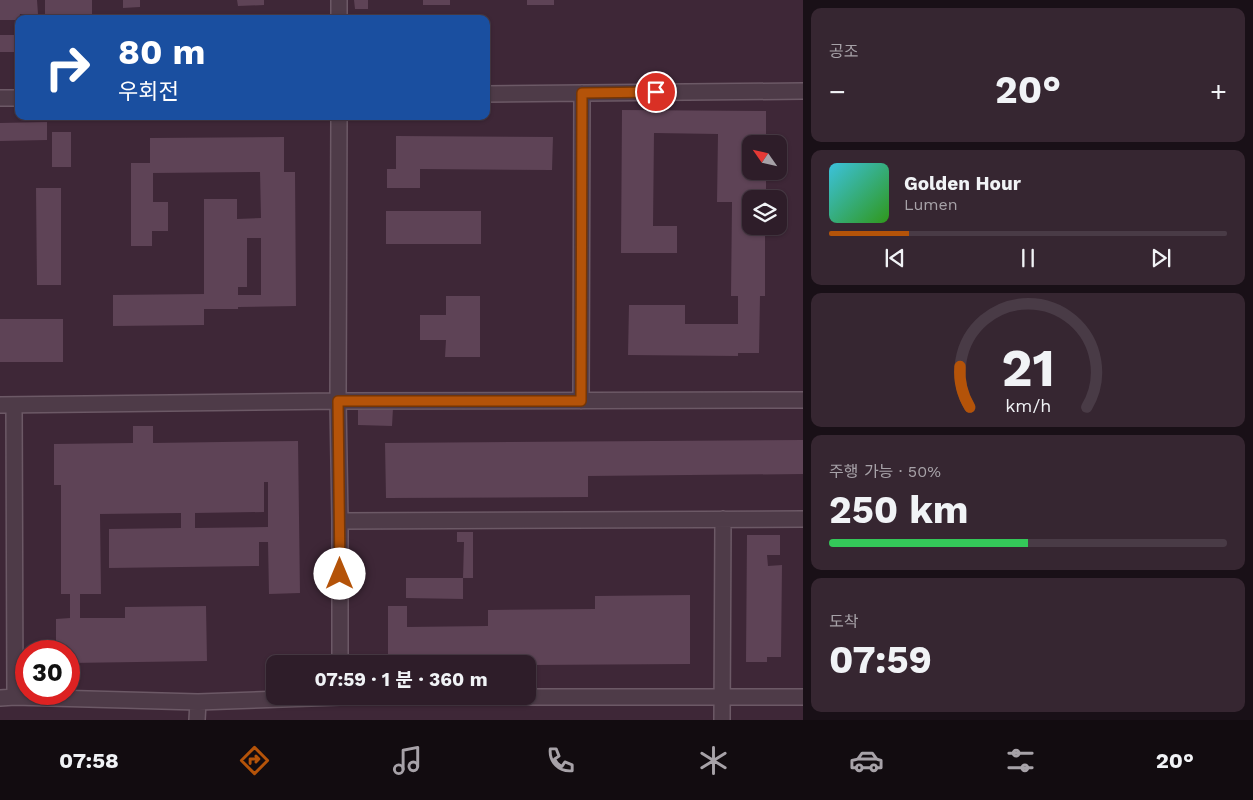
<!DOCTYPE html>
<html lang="ko">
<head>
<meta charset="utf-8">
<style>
  :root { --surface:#2e1d29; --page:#362631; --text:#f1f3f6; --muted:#a7a2a8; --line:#493b46; --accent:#b45309 }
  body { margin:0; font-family:"Work Sans","Noto Sans KR",sans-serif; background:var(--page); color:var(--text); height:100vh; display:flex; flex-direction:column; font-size:19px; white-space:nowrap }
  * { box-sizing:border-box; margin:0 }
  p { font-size:16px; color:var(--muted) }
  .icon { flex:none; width:28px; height:28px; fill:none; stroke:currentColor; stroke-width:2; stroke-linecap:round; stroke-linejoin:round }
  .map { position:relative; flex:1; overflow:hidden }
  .drawer { display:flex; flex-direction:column; gap:8px; padding:8px; background:#191017; width:450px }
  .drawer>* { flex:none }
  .hud { position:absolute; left:15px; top:15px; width:475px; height:105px; border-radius:10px; box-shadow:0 1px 4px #0004,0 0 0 1px var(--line); background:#1a4fa0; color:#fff; overflow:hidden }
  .needle { width:32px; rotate:304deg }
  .buttons { position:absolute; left:742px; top:135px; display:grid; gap:10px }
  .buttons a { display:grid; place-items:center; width:45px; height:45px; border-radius:10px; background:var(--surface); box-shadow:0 1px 4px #0004,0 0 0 1px var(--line); font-size:25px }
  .speed { position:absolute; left:15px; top:640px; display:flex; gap:10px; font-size:25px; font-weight:700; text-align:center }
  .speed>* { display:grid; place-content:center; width:65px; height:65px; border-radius:50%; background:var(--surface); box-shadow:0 1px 4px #0004,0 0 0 1px var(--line); line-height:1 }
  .speed .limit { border:8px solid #d22; background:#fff; color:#111 }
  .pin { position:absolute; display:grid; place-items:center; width:42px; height:42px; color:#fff; margin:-21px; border:2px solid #fff; border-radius:50%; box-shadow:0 1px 5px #0007 }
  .me { position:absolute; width:55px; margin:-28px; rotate:0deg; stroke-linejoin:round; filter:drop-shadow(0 0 4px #0008) }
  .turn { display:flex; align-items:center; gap:18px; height:105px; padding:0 20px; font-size:22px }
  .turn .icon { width:65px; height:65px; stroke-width:2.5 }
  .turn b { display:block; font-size:35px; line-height:42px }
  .big { font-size:38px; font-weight:700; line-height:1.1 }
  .drawer .widget { flex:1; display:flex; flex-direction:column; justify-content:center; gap:8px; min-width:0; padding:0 18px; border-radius:10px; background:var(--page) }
  .drawer .dial { align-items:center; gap:0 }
  .dial svg { height:130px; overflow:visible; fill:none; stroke:var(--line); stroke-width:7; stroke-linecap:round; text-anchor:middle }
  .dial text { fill:var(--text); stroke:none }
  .song { display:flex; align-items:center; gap:15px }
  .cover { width:60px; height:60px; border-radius:8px; background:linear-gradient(135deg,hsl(190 70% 55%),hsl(110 70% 35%)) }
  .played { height:5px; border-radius:2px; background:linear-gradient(90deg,var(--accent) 20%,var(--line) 20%) }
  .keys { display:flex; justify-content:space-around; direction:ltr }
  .heat { display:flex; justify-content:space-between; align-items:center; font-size:28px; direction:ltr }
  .charge { height:8px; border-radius:4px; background:linear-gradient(90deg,#34c759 50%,var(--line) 0) }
  .trip { position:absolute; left:266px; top:655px; width:270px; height:50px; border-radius:10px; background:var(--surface); box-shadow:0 1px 4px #0004,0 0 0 1px var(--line); font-weight:700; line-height:50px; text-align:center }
  .menu { display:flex; height:80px; justify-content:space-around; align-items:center; background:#120c10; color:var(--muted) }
  .menu .icon { width:35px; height:35px }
  .menu .selected { color:var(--accent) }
  .menu b { font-size:22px; color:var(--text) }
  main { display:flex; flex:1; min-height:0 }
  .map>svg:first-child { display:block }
  .building { fill:#5e4356; fill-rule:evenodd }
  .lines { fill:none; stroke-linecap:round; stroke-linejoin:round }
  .minor-casing { stroke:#6c5966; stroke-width:18 }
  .minor { stroke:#4e3b48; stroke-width:15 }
  .route-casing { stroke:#753606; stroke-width:12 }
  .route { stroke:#b45309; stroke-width:9 }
</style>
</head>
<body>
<main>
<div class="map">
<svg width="803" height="720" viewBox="0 0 803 720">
  <rect width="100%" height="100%" fill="#3e2737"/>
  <!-- building -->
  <path class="building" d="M0 0H37L38 14H20L19 20H0Z
    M45 0H92V15H45Z
    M123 0H140V7L123 8Z
    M237 0H264V5L238 6Z
    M354 0H368V9H355Z
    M423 0H450V5H423Z
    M527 0H554V5H527Z
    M0 35H19V52H0Z
    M622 110 766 111V144H751V171H766V199H751V226H765V296H760L759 353H738V356L628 355 629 305H685V324H738V296H731L732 202H717L718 134 654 133 653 226H677V253H621Z
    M47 122V140L0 141V123Z
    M52 132H71V167H52Z
    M396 136 553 137 552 170 420 169V188H387V169H396Z
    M284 137V172H295L296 306 238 307V309H204V325L113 326V295L204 294V199H237V219L261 218 260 172 153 173V202H168V231H152V246H131V163H150V138ZM247 238H261V295H238V287H247Z
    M36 188H61V285H37Z
    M386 211H481V244H386Z
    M446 296H480V357H445L446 340H420V315H446Z
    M0 319H63V362H0Z
    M358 408H393L392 426 358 425Z
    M133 426H153V443L298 441 300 593 269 594 268 542H259V566L109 568V529L181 528V513L100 514 101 594H80V618H125V607L206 606 207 661 69 663V651H56V619L70 618V594H61V485H54V444L133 443ZM264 482H268V527L195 528V513L264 512Z
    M803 440V474L588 476V497L386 498 385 443Z
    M457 532H473V578H463L464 542H457Z
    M747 535H780V555H767L768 566 782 565 781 657H767V662H746Z
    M406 578H463V599L406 598Z
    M690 595V664L528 665V664H388V606H407V627L488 626V610L595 609V596Z"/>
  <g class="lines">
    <!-- minor casing -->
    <g class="minor-casing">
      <path id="minor" d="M339 0V19
        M486 94 803 91
        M0 98H19
        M339 116 338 401 340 521V664
        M581 401 582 93
        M0 405 338 401 803 400
        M14 405 15 697
        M340 521 803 519
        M340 697H803
        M0 698 15 697 198 702 340 697V696
        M197 720 198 702
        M722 720 723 519"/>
    </g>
    <!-- minor -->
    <use href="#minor" class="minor"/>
  </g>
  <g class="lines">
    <!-- route casing -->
    <g class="route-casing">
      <path id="route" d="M340 574 338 401H581L582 93 656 92"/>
    </g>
    <!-- route -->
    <use href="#route" class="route"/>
  </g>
</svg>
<div class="buttons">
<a><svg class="needle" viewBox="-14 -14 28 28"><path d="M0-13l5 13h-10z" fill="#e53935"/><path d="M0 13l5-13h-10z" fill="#a7a2a8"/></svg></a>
<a><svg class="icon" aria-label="layers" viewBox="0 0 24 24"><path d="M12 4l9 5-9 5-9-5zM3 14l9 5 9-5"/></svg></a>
</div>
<div class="speed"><div class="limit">30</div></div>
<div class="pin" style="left:656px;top:92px;background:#d93025"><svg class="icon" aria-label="arrive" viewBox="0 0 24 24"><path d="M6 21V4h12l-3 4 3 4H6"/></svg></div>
<svg class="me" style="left:340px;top:574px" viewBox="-20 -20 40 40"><circle r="19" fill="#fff"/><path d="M0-13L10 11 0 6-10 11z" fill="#b45309"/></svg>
<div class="trip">07:59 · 1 분 · 360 m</div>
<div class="hud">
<div class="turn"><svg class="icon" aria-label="right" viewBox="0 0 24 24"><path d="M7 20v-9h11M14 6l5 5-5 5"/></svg><div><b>80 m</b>우회전</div></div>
</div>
</div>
<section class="drawer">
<div class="widget"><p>공조</p>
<div class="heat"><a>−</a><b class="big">20°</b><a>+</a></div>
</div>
<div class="widget">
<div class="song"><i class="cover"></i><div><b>Golden Hour</b><p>Lumen</p></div></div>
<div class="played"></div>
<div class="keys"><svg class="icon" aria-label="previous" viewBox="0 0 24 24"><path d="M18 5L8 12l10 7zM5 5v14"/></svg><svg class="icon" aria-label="pause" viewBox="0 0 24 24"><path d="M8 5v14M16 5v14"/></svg><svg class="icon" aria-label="next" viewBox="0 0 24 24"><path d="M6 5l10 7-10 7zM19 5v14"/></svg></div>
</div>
<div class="widget dial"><svg viewBox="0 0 100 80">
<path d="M14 69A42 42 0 1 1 86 69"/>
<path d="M14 69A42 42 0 0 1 8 44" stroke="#b45309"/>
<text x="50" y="56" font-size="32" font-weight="700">21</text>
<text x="50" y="72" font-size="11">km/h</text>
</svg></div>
<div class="widget"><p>주행 가능 · 50%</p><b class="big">250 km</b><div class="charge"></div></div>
<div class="widget"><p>도착</p><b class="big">07:59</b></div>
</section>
</main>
<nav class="menu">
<b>07:58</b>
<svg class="icon selected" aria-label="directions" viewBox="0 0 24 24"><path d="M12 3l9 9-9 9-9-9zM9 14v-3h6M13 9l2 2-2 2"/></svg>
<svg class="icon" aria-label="music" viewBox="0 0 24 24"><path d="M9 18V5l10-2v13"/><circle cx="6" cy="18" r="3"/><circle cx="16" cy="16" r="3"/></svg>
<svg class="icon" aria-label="phone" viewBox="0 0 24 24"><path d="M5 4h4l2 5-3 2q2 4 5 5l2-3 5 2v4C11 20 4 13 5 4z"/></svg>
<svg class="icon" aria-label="climate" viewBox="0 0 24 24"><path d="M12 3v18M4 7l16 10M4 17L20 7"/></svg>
<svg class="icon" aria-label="car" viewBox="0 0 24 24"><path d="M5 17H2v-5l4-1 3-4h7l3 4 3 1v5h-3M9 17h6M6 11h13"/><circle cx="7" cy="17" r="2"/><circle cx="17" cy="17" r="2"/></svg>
<svg class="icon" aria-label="filters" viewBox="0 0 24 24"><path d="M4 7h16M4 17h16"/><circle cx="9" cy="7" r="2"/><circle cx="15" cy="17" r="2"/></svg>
<b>20°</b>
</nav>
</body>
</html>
